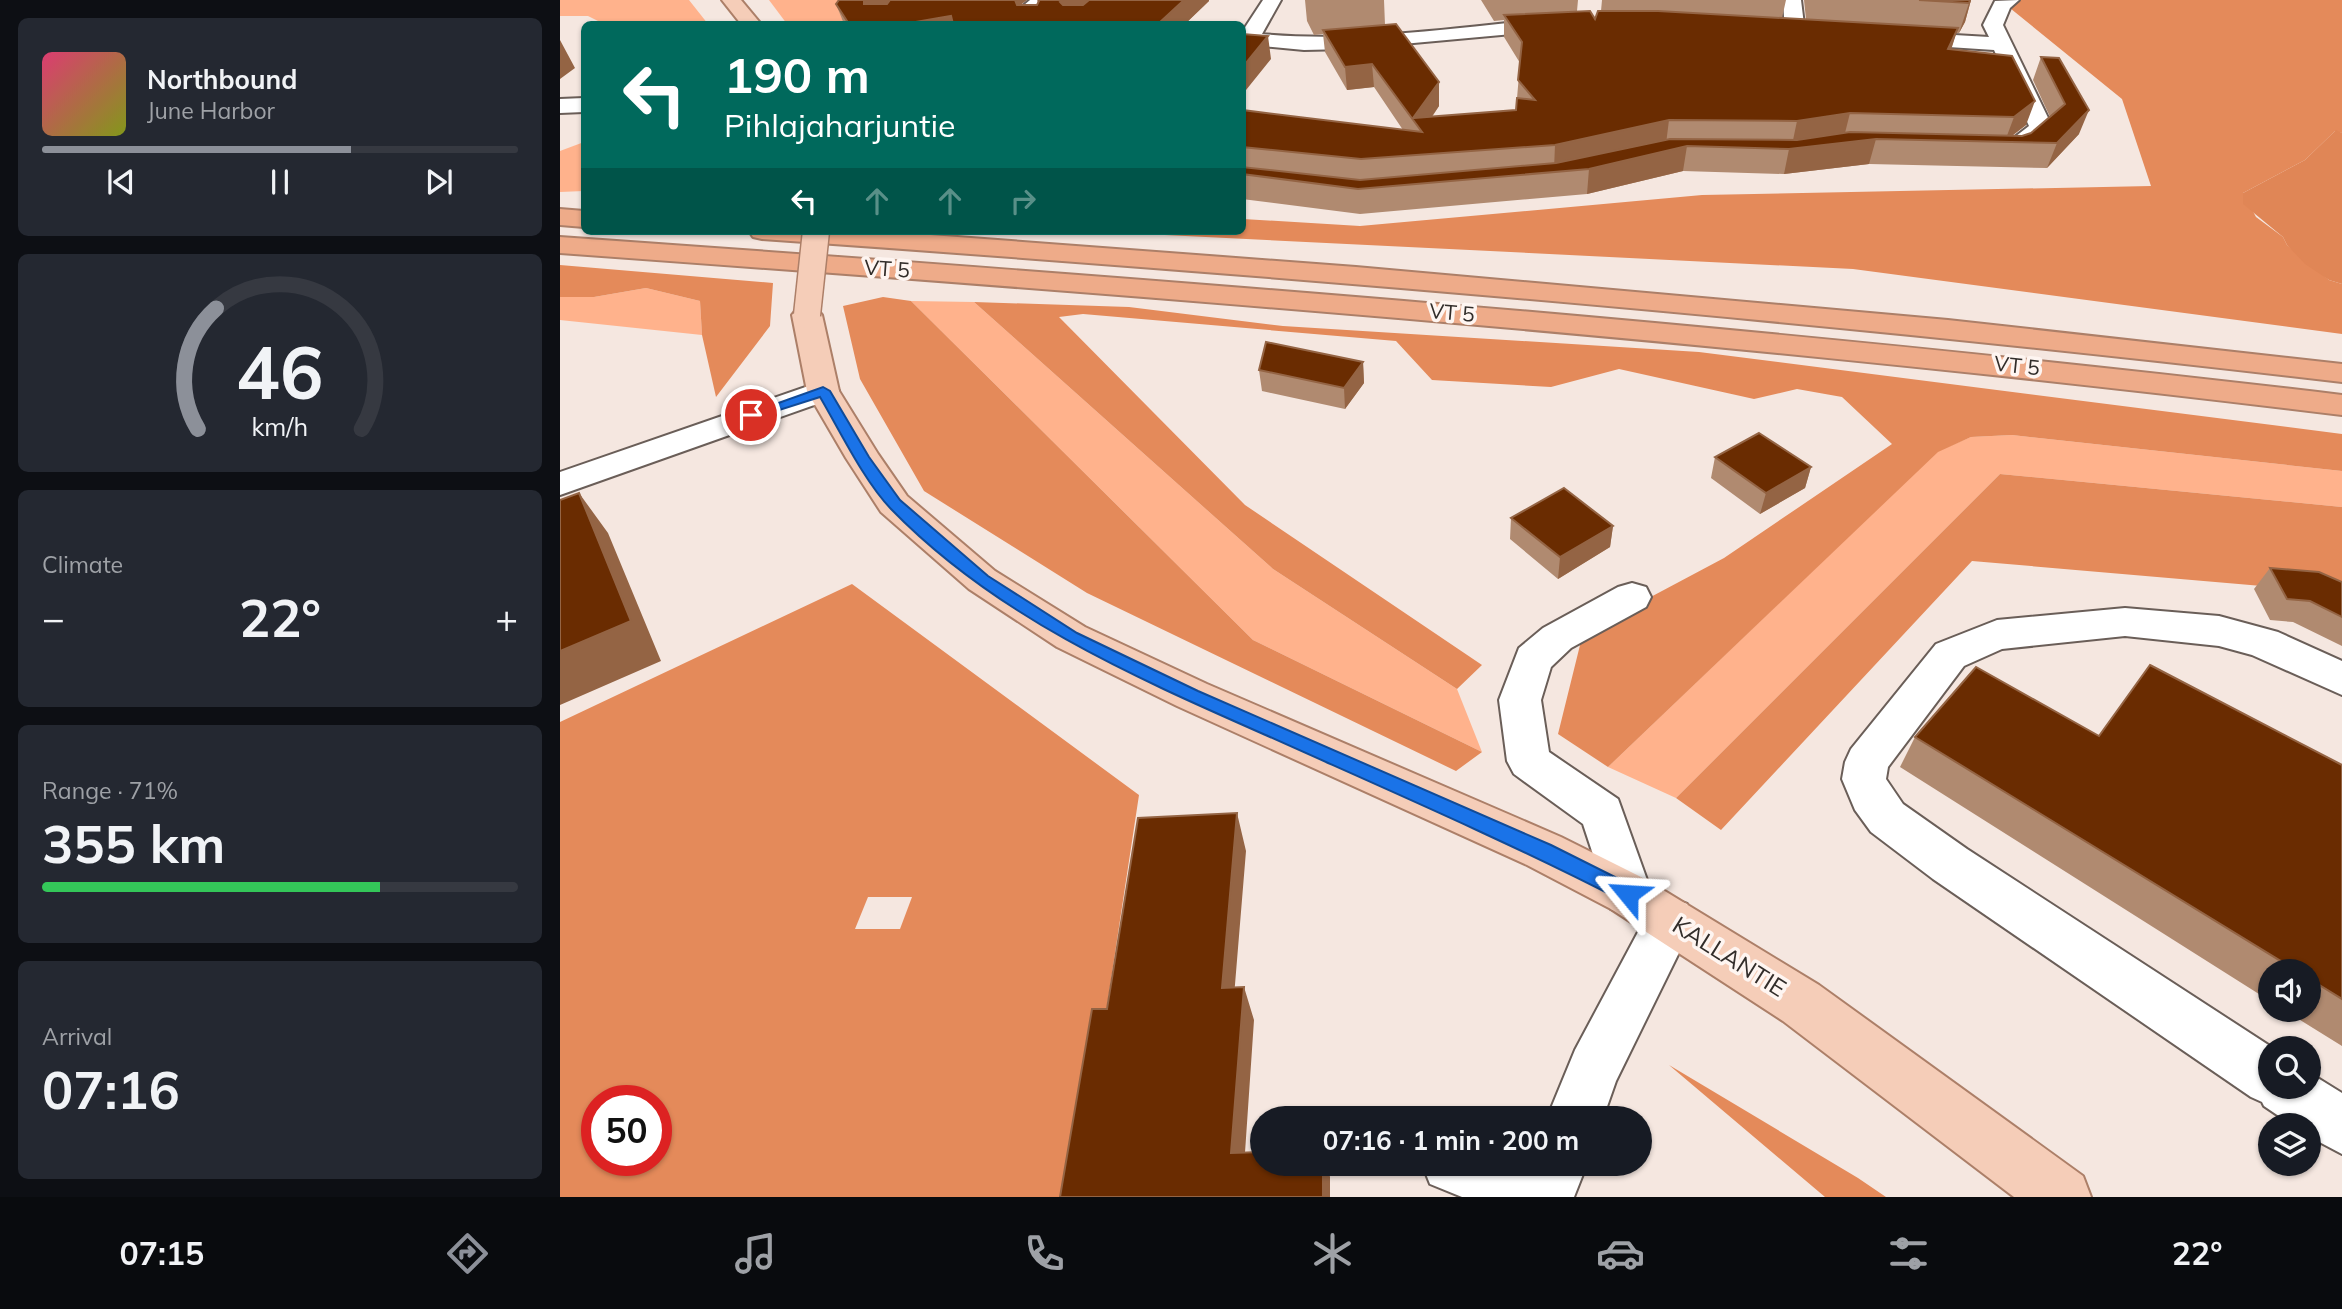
<!DOCTYPE html>
<html lang="en">
<head>
<meta charset="utf-8">
<style>
  :root { --surface:#171b24; --page:#242831; --text:#f1f3f6; --muted:#9ea1a6; --line:#363941; --accent:#8c9099 }
  body { margin:0; font-family:Mulish,sans-serif; background:var(--page); color:var(--text); height:100vh; display:flex; flex-direction:column; font-size:26px; white-space:nowrap }
  * { box-sizing:border-box; margin:0 }
  p { font-size:23px; color:var(--muted) }
  .icon { flex:none; width:38px; height:38px; fill:none; stroke:currentColor; stroke-width:2; stroke-linecap:round; stroke-linejoin:round }
  .map { position:relative; flex:1; overflow:hidden }
  .details { display:flex; flex-direction:column; gap:18px; padding:18px; background:#0d0f14; width:560px }
  .details>* { flex:none }
  .guide { position:absolute; left:21px; top:21px; width:665px; height:214px; border-radius:10px; box-shadow:0 2px 5px #0004; background:#00695c; color:#fff; overflow:hidden }
  .tools { position:absolute; left:1698px; top:959px; display:grid; gap:14px }
  .tools a { display:grid; place-items:center; width:63px; height:63px; border-radius:50%; background:var(--surface); box-shadow:0 2px 5px #0004; font-size:35px }
  .speed { position:absolute; left:21px; top:1085px; display:flex; gap:14px; font-size:35px; font-weight:700; text-align:center }
  .speed>* { display:grid; place-content:center; width:91px; height:91px; border-radius:50%; background:var(--surface); box-shadow:0 2px 5px #0004; line-height:1 }
  .speed .limit { border:10px solid #d22; background:#fff; color:#111 }
  .pin { position:absolute; display:grid; place-items:center; width:60px; height:60px; color:#fff; margin:-30px; border:4px solid #fff; border-radius:50%; box-shadow:0 2px 7px #0007 }
  .me { position:absolute; width:77px; margin:-38px; rotate:297deg; stroke-linejoin:round; filter:drop-shadow(0 0 5px #0008) }
  .turn { display:flex; align-items:center; gap:24px; height:147px; padding:0 28px; font-size:32px }
  .turn .icon { width:91px; height:91px; stroke-width:2.5 }
  .turn b { display:block; font-size:49px; line-height:60px }
  .lanes { display:flex; align-items:center; height:66px; padding:0 28px; background:#0003; justify-content:center; gap:35px; direction:ltr }
  .lanes .off { opacity:.35 }
  .big { font-size:52px; font-weight:700; line-height:1.1 }
  .details .card { flex:1; display:flex; flex-direction:column; justify-content:center; gap:10px; min-width:0; padding:0 24px; border-radius:10px; background:var(--page) }
  .details .dial { align-items:center; gap:0 }
  .dial svg { height:182px; overflow:visible; fill:none; stroke:var(--line); stroke-width:7; stroke-linecap:round; text-anchor:middle }
  .dial text { fill:var(--text); stroke:none }
  .song { display:flex; align-items:center; gap:21px }
  .cover { width:84px; height:84px; border-radius:10px; background:linear-gradient(135deg,hsl(340 70% 55%),hsl(70 70% 35%)) }
  .played { height:7px; border-radius:4px; background:linear-gradient(90deg,var(--accent) 65%,var(--line) 65%) }
  .keys { display:flex; justify-content:space-around; direction:ltr }
  .heat { display:flex; justify-content:space-between; align-items:center; font-size:38px; direction:ltr }
  .charge { height:10px; border-radius:5px; background:linear-gradient(90deg,#34c759 71%,var(--line) 0) }
  .trip { position:absolute; left:690px; top:1106px; width:402px; height:70px; border-radius:35px; background:var(--surface); box-shadow:0 2px 5px #0004; font-weight:700; line-height:70px; text-align:center }
  .tab-bar { display:flex; height:112px; justify-content:space-around; align-items:center; background:#090b0e; color:var(--muted) }
  .tab-bar .icon { width:49px; height:49px }
  .tab-bar .current { color:var(--accent) }
  .tab-bar b { font-size:32px; color:var(--text) }
  main { display:flex; flex:1; min-height:0 }
  .map>svg:first-child { display:block }
  .green { fill:#ffb28c }
  .forest { fill:#e48a5a; fill-rule:evenodd }
  .water { fill:#e08656 }
  .lines { fill:none; stroke-linecap:round; stroke-linejoin:round }
  .minor-casing { stroke:#6a5e58; stroke-width:4 }
  .major-casing { stroke:#ac7f68; stroke-width:4 }
  .highway-casing { stroke:#ac7f68; stroke-width:4 }
  .minor { fill:#fff; fill-rule:evenodd }
  .major { fill:#f5cdb8; fill-rule:evenodd }
  .highway { fill:#eeab89; fill-rule:evenodd }
  .major-bridge-casing { stroke:#ac7f68; stroke-width:29; stroke-linecap:butt }
  .major-bridge { stroke:#f5cdb8; stroke-width:26 }
  .wall { fill:#b08a70 }
  .shaded-wall { fill:#946444 }
  .building { fill:#6a2c01; stroke:#946444; stroke-width:2 }
  .route { fill:#1a73e8; stroke:#114b97; stroke-width:2 }
  .labels { text-anchor:middle; stroke-width:7; stroke-linejoin:round; paint-order:stroke }
  .far-street-label { font-size:21px; fill:#322d2a; stroke:#fef5f1 }
  .street-label { font-size:24px; fill:#322d2a; stroke:#fef5f1 }
</style>
</head>
<body>
<main>
<section class="details">
<div class="card">
<div class="song"><i class="cover"></i><div><b>Northbound</b><p>June Harbor</p></div></div>
<div class="played"></div>
<div class="keys"><svg class="icon" aria-label="previous" viewBox="0 0 24 24"><path d="M18 5L8 12l10 7zM5 5v14"/></svg><svg class="icon" aria-label="pause" viewBox="0 0 24 24"><path d="M8 5v14M16 5v14"/></svg><svg class="icon" aria-label="next" viewBox="0 0 24 24"><path d="M6 5l10 7-10 7zM19 5v14"/></svg></div>
</div>
<div class="card dial"><svg viewBox="0 0 100 80">
<path d="M14 69A42 42 0 1 1 86 69"/>
<path d="M14 69A42 42 0 0 1 22 16" stroke="#8c9099"/>
<text x="50" y="56" font-size="32" font-weight="700">46</text>
<text x="50" y="72" font-size="11">km/h</text>
</svg></div>
<div class="card"><p>Climate</p>
<div class="heat"><a>−</a><b class="big">22°</b><a>+</a></div>
</div>
<div class="card"><p>Range · 71%</p><b class="big">355 km</b><div class="charge"></div></div>
<div class="card"><p>Arrival</p><b class="big">07:16</b></div>
</section>
<div class="map">
<svg width="1782" height="1197" viewBox="0 0 1782 1197">
  <rect width="100%" height="100%" fill="#f5e7e0"/>
  <!-- green -->
  <path class="green" d="M0 0H129L148 24H44L28 16H0Z
    M209 0H307L285 24H227Z
    M24 142V191L0 192V151Z
    M86 288 140 301 142 335 0 320V297H34Z
    M351 301 414 302 713 569 897 689 922 752 693 640Z
    M1452 435 1782 471V507L1440 474 1116 798 1048 767 1378 451 1411 437Z"/>
  <!-- forest -->
  <path class="forest" d="M1440 0H1782V133L1775 131 1745 160 1683 193 1696 217 1723 237 1727 245 1769 280 1782 284V334L1293 269 523 231H682L683 219 800 226 1142 195 1591 186 1562 99Z
    M0 265 213 283 210 326 156 397 142 335 140 301 86 288 34 297H0Z
    M323 297 351 301 693 640 922 752 896 771 527 593 364 491 300 379 283 306Z
    M414 302 569 307 723 326 1139 352 1782 434V471L1452 435 1411 437 1378 452 1048 767 998 734 1023 633 1164 558 1332 444 1282 397 1237 389 1194 399 1059 369 991 387 872 380 836 341 523 314 499 317 685 505 922 665 897 689 713 569Z
    M1440 474 1782 507V593L1412 561 1161 830 1116 798Z
    M292 584 579 795 518 1197H0V722ZM308 897H352L340 929H295ZM37 1101H96V1160H37Z
    M1109 1065 1298 1178 1326 1197H1265Z"/>
  <!-- water -->
  <path class="water" d="M1776 130 1782 133V284L1769 280 1745 264 1727 245 1723 237 1683 204V193L1745 160Z"/>
  <g class="lines">
    <!-- minor casing -->
    <g class="minor-casing">
      <path id="minor" d="M470 0H491L477 12 482 24H463L457 11Z
        M703 0H721L702 34C799 43 899 27 996 18L1006 24 996 30 788 49 744 50 682 44V32Z
        M1223 0H1241L1245 33 1242 37H1228L1225 33Z
        M1459 0 1450 8 1443 25 1493 128C1478 149 1456 161 1432 155L1428 150 1432 145 1447 143 1469 126 1434 50 1343 44 1336 42 1333 38 1336 34 1343 32 1429 37 1423 25 1435 1Z
        M24 98V112L0 113V99Z
        M263 381 274 384 279 391 274 398 0 495V472Z
        M1072 583 1086 587 1091 597 1086 607 1011 648 991 667 981 700 989 752 1058 799 1092 894 1085 909 1068 916 1051 909 1023 824 954 774 947 761 939 700 959 648 983 628 1058 587Z
        M1565 608 1659 616 1718 632 1782 661V695L1692 655 1659 646 1565 636 1442 649 1404 666 1328 767 1326 779 1343 804 1407 849 1713 1048H1710V1087H1748V1072L1782 1093V1154L1748 1136V1125H1732L1704 1106 1702 1102 1691 1097 1373 879 1311 832 1295 810 1282 779 1285 762 1291 749 1376 644 1437 620Z
        M1110 898 1127 904 1135 920 1056 1081 1043 1118H987L1015 1050 1093 904Z
        M862 1164H1027L1014 1197H902L870 1184Z"/>
    </g>
    <!-- major casing -->
    <g class="major-casing">
      <path id="major" d="M162 0H181L201 24H181Z
        M247 306 257 309 262 315 279 391 318 454 347 496 435 571 525 627 647 684 1001 837 1085 879 1259 985 1523 1176 1531 1197H1454L1223 1021 1051 909 967 865 617 706 497 647 409 589 321 512 286 458 247 391 232 315 237 309Z"/>
    </g>
    <!-- highway casing -->
    <g class="highway-casing">
      <path id="highway" d="M0 209 24 211V227L0 225Z
        M189 231H317L796 267 1388 320 1782 364V382C1256 320 730 276 202 239L193 237Z
        M0 237C595 279 1189 324 1782 395V415C1190 342 595 296 0 253Z"/>
    </g>
    <!-- minor -->
    <use href="#minor" class="minor"/>
    <!-- major -->
    <use href="#major" class="major"/>
    <!-- highway -->
    <use href="#highway" class="highway"/>
    <!-- major-bridge casing -->
    <g class="major-bridge-casing">
      <path id="major-bridge" d="M247 315 256 231"/>
    </g>
    <!-- major-bridge -->
    <use href="#major-bridge" class="major-bridge"/>
  </g>
  <!-- wall -->
  <path class="wall" d="M477 0H649V1L625 24H284L276 4 477 5 478 3Z
    M745 0H824L825 25 879 82V106L872 117 956 110 960 63 944 37V20L934 21 921 0H1018L1017 11 1035 19 1041 11 1042 0H1226L1222 18 1246 19 1244 0H1411L1405 22 1399 33H1396L1391 49 1466 125 1452 136H1462L1471 133 1490 117 1473 80 1481 57 1519 134 1487 168 1309 164 1224 174 1123 171 1027 194 800 214 682 199V110L843 130 814 87 787 90 765 52 763 34 754 35 747 21Z
    M803 362 804 383 785 409 702 391 699 370Z
    M1155 457 1251 467 1245 488 1200 514 1151 478Z
    M951 518 1053 526 1050 547 998 579 950 539Z
    M1710 568 1782 582V646L1733 622 1710 620 1694 589Z
    M1539 736 1782 765V1046L1724 1010H1748V971H1710V1001L1340 767 1355 737Z"/>
  <!-- shaded-wall -->
  <path class="shaded-wall" d="M304 0H331L311 22 304 4Z
    M452 0H467L454 10Z
    M503 0H530L505 24 500 2Z
    M624 0H649V1L625 24H598Z
    M1410 0H1411L1405 22 1399 33Z
    M391 16 393 24H344Z
    M1398 28 1391 50 1388 49Z
    M708 36 711 59 682 95V68Z
    M0 40 15 68 0 79Z
    M812 64 814 87 787 90 785 67Z
    M879 82V106L861 132 853 118Z
    M1475 101 1466 125 1445 141 1454 117Z
    M1529 110 1519 134 1487 168 1497 143Z
    M1290 113 1284 137 1232 145 1237 121Z
    M1109 120 1106 144 994 169 995 145Z
    M1316 139 1309 164 1224 174 1229 149Z
    M1127 146 1123 171 1027 194 1029 169Z
    M803 362 804 383 785 409 784 388Z
    M1251 467 1245 488 1200 514 1206 493Z
    M19 493 48 533 101 661 0 705V651Z
    M1053 526 1050 547 998 579 1000 557Z
    M677 813 686 851 672 1021 662 988Z
    M684 987 694 1020 683 1182 671 1153Z
    M763 1164H767L770 1177V1197H763Z"/>
  <!-- building -->
  <path class="building" d="M279 0H304V4H327L330 0H455L457 5H477L479 1V0H503L500 2 503 5H523L529 0H624L598 24H393L391 16 344 24H289L276 4Z
    M1359 0H1410L1409 3Z
    M1030 11 1035 19 1038 11H1098L1398 28 1388 49 1452 56 1475 101 1454 117 1290 113 1237 121 1109 120 995 145 801 159 682 147V110L862 132 812 64 785 67 763 30 836 24 879 82 853 118 956 110 957 98 975 100 958 80 962 42 944 15Z
    M682 34 708 36 682 68Z
    M1481 57 1499 58 1529 110 1497 143 1316 139 1229 149 1127 146 1029 169 798 189 682 174V167L800 180 996 163 1110 139 1237 140 1290 132 1462 136 1471 133 1505 104Z
    M706 342 803 362 784 388 699 370Z
    M1199 433 1251 467 1206 493 1155 457Z
    M1004 488 1053 526 1000 557 951 518Z
    M19 493 71 621 0 651V500Z
    M1710 568 1759 572 1782 582V617L1750 601 1727 599Z
    M1590 665 1782 765V999L1748 978V971H1737L1355 737 1416 667 1539 736Z
    M677 813 662 988 684 987 671 1153 702 1152V1164H763V1197H500L532 1009H547L578 818Z"/>
  <!-- route -->
  <path class="route" d="M263 387 270 391 309 457 340 500 428 576 517 633 638 691 991 845 1075 887 1078 894 1075 900 1068 903 1061 900C946 841 828 790 710 737 574 677 436 617 331 509 304 481 280 431 260 397L191 419 185 415Z"/>
  <g class="labels">
    <!-- far-street labels -->
    <g class="far-street-label">
      <text transform="translate(327 269) rotate(4)" y="7">VT 5</text>
      <text transform="translate(892 313) rotate(5)" y="7">VT 5</text>
      <text transform="translate(1457 366) rotate(6)" y="7">VT 5</text>
    </g>
    <!-- street labels -->
    <g class="street-label">
      <text transform="translate(1169 957) rotate(32)" y="8">KALLANTIE</text>
    </g>
  </g>
</svg>
<div class="tools">
<a><svg class="icon" aria-label="sound" viewBox="0 0 24 24"><path d="M4 9h4l5-4v14l-5-4H4zM17 9q2 3 0 6"/></svg></a>
<a><svg class="icon" aria-label="search" viewBox="0 0 24 24"><circle cx="10" cy="10" r="6"/><path d="M15 15l6 6"/></svg></a>
<a><svg class="icon" aria-label="layers" viewBox="0 0 24 24"><path d="M12 4l9 5-9 5-9-5zM3 14l9 5 9-5"/></svg></a>
</div>
<div class="speed"><div class="limit">50</div></div>
<div class="pin" style="left:191px;top:415px;background:#d93025"><svg class="icon" aria-label="arrive" viewBox="0 0 24 24"><path d="M6 21V4h12l-3 4 3 4H6"/></svg></div>
<svg class="me" style="left:1068px;top:894px" viewBox="-20 -20 40 40"><path d="M0-17L14 15 0 8-14 15z" fill="#1a73e8" stroke="#fff" stroke-width="4"/></svg>
<div class="trip">07:16 · 1 min · 200 m</div>
<div class="guide">
<div class="turn"><svg class="icon" aria-label="left" viewBox="0 0 24 24"><path d="M17 20v-9H6M10 6l-5 5 5 5"/></svg><div><b>190 m</b>Pihlajaharjuntie</div></div>
<div class="lanes"><svg class="icon" aria-label="left" viewBox="0 0 24 24"><path d="M17 20v-9H6M10 6l-5 5 5 5"/></svg><svg class="icon off" aria-label="ahead" viewBox="0 0 24 24"><path d="M12 20V5M6 11l6-6 6 6"/></svg><svg class="icon off" aria-label="ahead" viewBox="0 0 24 24"><path d="M12 20V5M6 11l6-6 6 6"/></svg><svg class="icon off" aria-label="right" viewBox="0 0 24 24"><path d="M7 20v-9h11M14 6l5 5-5 5"/></svg></div>
</div>
</div>
</main>
<nav class="tab-bar">
<b>07:15</b>
<svg class="icon current" aria-label="directions" viewBox="0 0 24 24"><path d="M12 3l9 9-9 9-9-9zM9 14v-3h6M13 9l2 2-2 2"/></svg>
<svg class="icon" aria-label="music" viewBox="0 0 24 24"><path d="M9 18V5l10-2v13"/><circle cx="6" cy="18" r="3"/><circle cx="16" cy="16" r="3"/></svg>
<svg class="icon" aria-label="phone" viewBox="0 0 24 24"><path d="M5 4h4l2 5-3 2q2 4 5 5l2-3 5 2v4C11 20 4 13 5 4z"/></svg>
<svg class="icon" aria-label="climate" viewBox="0 0 24 24"><path d="M12 3v18M4 7l16 10M4 17L20 7"/></svg>
<svg class="icon" aria-label="car" viewBox="0 0 24 24"><path d="M5 17H2v-5l4-1 3-4h7l3 4 3 1v5h-3M9 17h6M6 11h13"/><circle cx="7" cy="17" r="2"/><circle cx="17" cy="17" r="2"/></svg>
<svg class="icon" aria-label="filters" viewBox="0 0 24 24"><path d="M4 7h16M4 17h16"/><circle cx="9" cy="7" r="2"/><circle cx="15" cy="17" r="2"/></svg>
<b>22°</b>
</nav>
</body>
</html>
